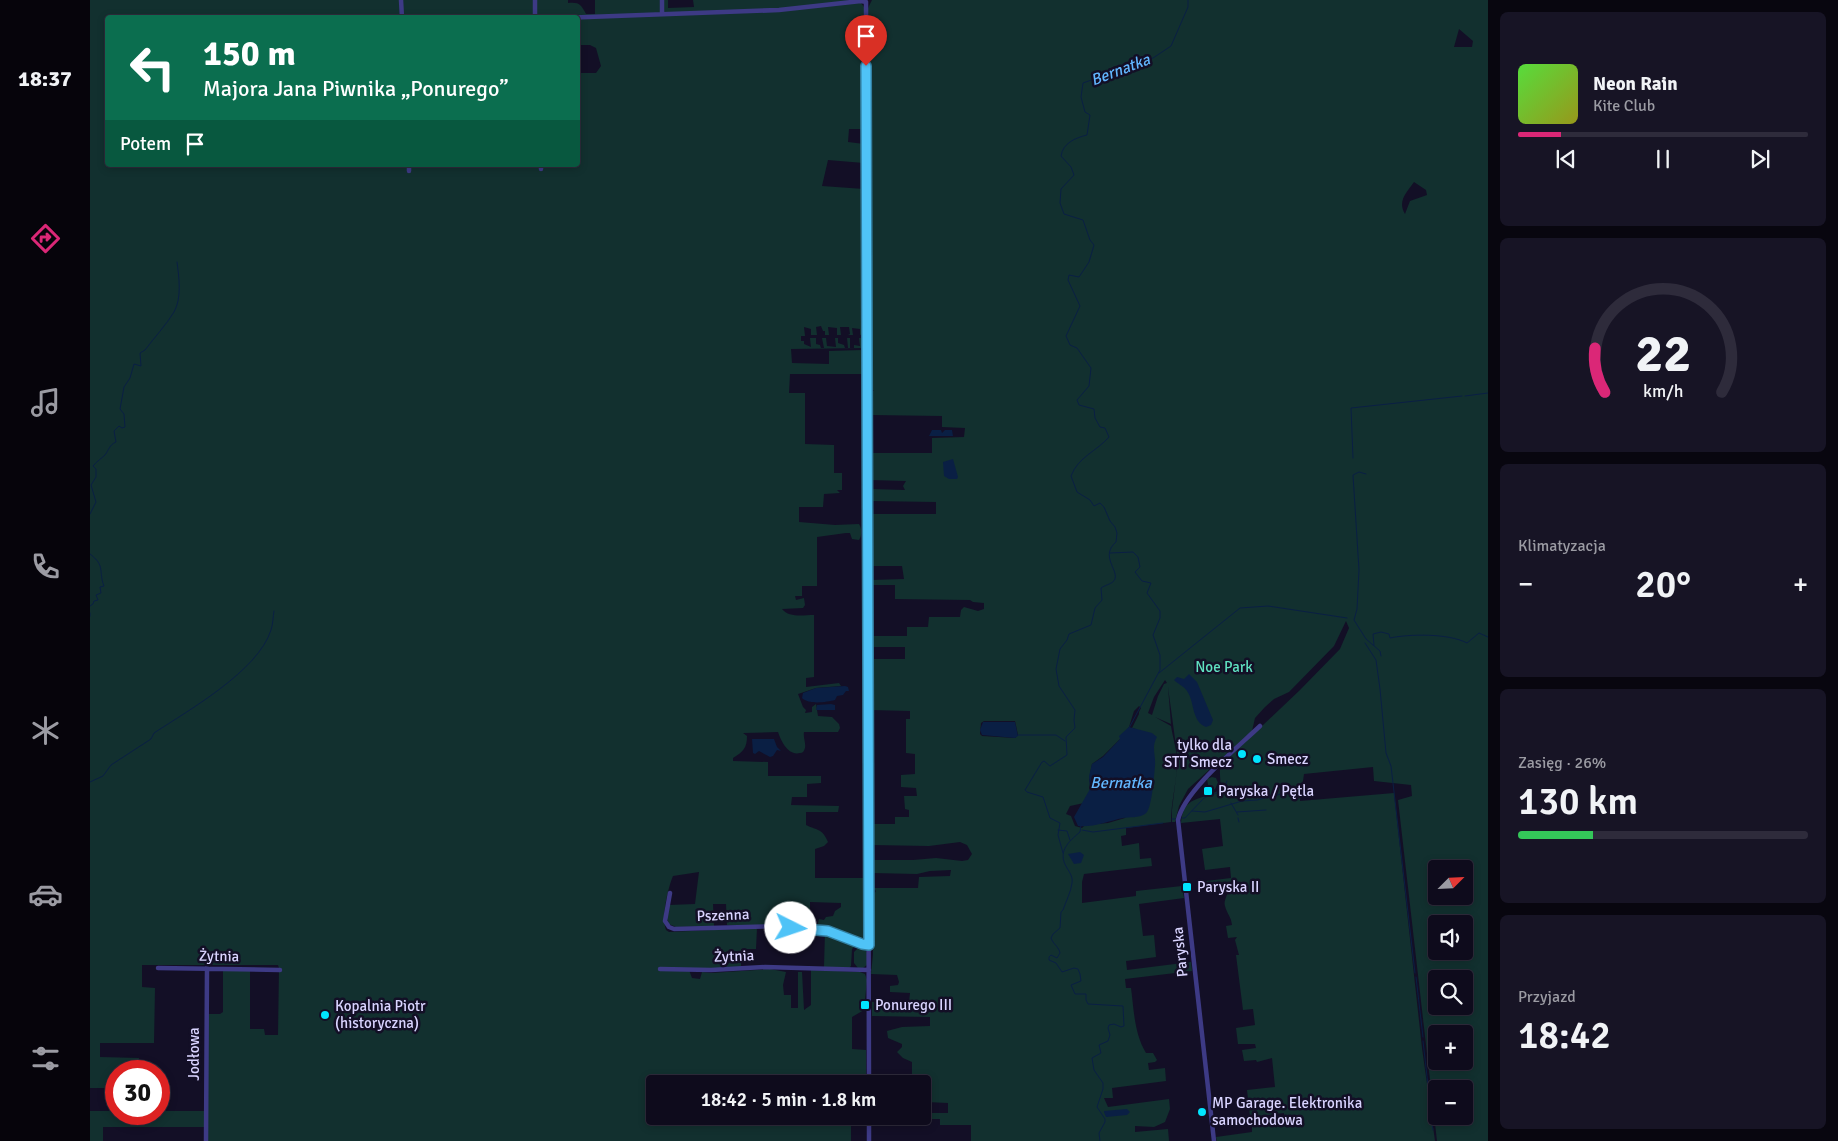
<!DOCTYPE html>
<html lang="pl">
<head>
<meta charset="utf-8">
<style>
  :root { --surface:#0e0b1c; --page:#171425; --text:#f1f3f6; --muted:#9b9ba3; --line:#2e2b3b; --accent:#db2777 }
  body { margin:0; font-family:Signika,sans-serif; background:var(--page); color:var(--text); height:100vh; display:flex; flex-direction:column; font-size:19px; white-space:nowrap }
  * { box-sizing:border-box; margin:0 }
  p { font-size:16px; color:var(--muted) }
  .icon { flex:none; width:28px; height:28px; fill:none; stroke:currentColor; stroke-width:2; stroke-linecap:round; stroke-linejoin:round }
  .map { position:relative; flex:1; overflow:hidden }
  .details { display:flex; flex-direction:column; gap:12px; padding:12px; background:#08060f; width:350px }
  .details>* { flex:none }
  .banner { position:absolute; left:15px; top:15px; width:475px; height:152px; border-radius:5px; box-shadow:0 2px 8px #0003,0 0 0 1px var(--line); background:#0b6e4f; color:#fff; overflow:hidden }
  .needle { width:32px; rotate:66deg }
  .tools { position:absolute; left:1338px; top:860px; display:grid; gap:10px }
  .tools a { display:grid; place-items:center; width:45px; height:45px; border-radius:5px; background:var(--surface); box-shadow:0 2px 8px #0003,0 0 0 1px var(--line); font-size:25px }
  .speed { position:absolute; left:15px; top:1060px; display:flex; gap:10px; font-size:25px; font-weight:700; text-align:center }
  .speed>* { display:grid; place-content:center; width:65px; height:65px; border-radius:50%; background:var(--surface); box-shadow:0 2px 8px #0003,0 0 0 1px var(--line); line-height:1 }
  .speed .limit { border:8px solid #d22; background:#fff; color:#111 }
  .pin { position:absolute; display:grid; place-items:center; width:42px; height:42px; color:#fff; margin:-51px -21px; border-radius:50% 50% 50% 0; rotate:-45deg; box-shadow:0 0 5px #0007 }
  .pin .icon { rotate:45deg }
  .me { position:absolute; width:55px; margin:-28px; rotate:94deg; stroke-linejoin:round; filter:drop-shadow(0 0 4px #0008) }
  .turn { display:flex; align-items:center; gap:18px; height:105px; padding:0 15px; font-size:22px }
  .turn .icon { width:65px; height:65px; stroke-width:2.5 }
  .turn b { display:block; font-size:35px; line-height:42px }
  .then { display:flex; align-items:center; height:48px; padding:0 15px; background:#0003; gap:10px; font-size:19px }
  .big { font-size:38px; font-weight:600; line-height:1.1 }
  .details .tile { flex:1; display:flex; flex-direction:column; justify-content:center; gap:8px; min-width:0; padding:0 18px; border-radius:8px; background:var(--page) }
  .details .dial { align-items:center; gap:0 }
  .dial svg { height:130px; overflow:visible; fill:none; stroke:var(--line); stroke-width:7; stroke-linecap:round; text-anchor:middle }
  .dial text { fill:var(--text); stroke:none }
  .song { display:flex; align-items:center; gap:15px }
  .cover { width:60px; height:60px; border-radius:8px; background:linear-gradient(135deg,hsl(110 70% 55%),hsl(60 70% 35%)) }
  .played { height:5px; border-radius:2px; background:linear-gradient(90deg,var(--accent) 15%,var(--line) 15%) }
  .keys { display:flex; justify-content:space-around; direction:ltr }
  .heat { display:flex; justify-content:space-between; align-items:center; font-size:28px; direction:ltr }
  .charge { height:8px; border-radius:4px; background:linear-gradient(90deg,#34c759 26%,var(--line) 0) }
  .trip { position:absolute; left:556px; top:1075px; width:285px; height:50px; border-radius:5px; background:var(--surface); box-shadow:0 2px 8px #0003,0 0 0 1px var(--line); font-weight:600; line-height:50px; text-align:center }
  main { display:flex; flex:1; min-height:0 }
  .dock { display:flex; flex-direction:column; width:90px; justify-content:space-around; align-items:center; background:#06040b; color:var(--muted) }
  .dock .icon { width:35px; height:35px }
  .dock .on { color:var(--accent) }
  .dock b { font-size:22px; color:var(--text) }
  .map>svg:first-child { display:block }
  .green { fill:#12302f; fill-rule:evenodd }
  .water { fill:#0a1f44 }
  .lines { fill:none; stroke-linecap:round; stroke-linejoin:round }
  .stream { stroke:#0a1f44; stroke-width:1 }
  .minor { stroke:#3d3a85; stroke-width:4.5 }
  .route-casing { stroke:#337fa1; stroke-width:12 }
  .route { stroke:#4fc3f7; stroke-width:9 }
  .poi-dot { fill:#00e5ff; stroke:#130f26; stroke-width:2 }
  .labels { text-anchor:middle; stroke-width:5; stroke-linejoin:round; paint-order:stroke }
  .park-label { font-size:15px; fill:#5fe0c0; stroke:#130f26 }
  .poi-label { font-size:15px; fill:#d9d4ff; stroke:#130f26; text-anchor:start }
  .street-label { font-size:15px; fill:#d9d4ff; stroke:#130f26 }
  .water-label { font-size:16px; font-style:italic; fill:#62b6ff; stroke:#130f26 }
</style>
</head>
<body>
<main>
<nav class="dock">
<b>18:37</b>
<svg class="icon on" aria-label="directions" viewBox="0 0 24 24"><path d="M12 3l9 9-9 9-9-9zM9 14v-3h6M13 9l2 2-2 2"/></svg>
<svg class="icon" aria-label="music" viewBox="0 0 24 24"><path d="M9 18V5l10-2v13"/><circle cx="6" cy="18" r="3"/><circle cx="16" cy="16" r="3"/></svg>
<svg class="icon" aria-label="phone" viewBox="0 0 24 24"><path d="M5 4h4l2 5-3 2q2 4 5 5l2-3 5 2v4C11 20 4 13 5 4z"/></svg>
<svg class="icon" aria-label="climate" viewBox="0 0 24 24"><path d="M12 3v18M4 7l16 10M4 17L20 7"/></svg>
<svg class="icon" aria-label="car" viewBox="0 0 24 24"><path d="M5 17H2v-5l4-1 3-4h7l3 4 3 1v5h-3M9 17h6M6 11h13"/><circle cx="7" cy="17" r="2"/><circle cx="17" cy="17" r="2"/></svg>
<svg class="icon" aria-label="filters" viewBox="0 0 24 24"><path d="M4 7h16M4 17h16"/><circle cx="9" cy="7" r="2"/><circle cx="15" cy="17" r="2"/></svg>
</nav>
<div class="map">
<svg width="1398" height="1141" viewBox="0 0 1398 1141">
  <rect width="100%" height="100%" fill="#130f26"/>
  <!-- green -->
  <path class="green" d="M0 0H478V3C489 2 491 4 496 14H505V0H578V8L604 7 603 0H763L771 3 774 7 775 129H759L758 142 774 144V163L738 160 732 186 774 189 775 324 778 8 782 0H1398V1141H1347L1308 800 1322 796 1321 785 1284 781 1283 767 1214 774 1210 801 1304 793 1332 1048 1345 1141H1127L1126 1137 1162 1132V1125L1194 1121V1113L1160 1117 1157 1090 1185 1087 1182 1058 1167 1062 1166 1060 1154 1061 1152 1050 1166 1048 1165 1044H1148L1146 1028 1165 1025 1163 1009 1153 1010 1146 955H1149L1145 940 1147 937 1138 938 1136 926 1142 925C1141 916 1137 914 1135 906 1133 900 1139 895 1138 887L1117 888 1116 881 1141 878 1140 867 1115 870 1112 849 1133 846 1130 819 1091 823C1093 795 1111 801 1129 790 1133 782 1127 773 1132 764L1210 690 1250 649 1259 628 1256 621 1244 646 1199 692 1184 699 1175 707 1165 718 1162 731 1098 789 1089 806 1085 822H1082V810L1088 761 1078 687 1081 724 1065 717 1081 726C1083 739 1088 753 1087 766 1086 785 1081 803 1081 822L1036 828V835L1031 836 1032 846 1049 843 1050 859 1061 858 1062 866 994 874 992 882V903L1046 896V891L1092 886 1094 898 1049 904 1053 936 1064 935 1066 957 1036 961 1037 970 1101 962 1102 971 1035 979 1036 988H1041C1044 1010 1044 1033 1056 1053H1063L1067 1060 1065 1062 1058 1063 1059 1070 1075 1068 1076 1081 1022 1088 1023 1098H1014L1018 1107 1079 1099 1080 1109 1075 1122 1064 1127 1045 1126V1132L1078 1129 1079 1141H881V1125H850V1119H840L839 1116 842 1113H858V1103L836 1102V1091H833L832 1084H783L782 1075H822V1062L813 1058 807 1052 812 1047V1044L798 1038 797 1031 812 1027 840 1026V1017L782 1016V1002H819L820 993 800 992V986L808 985 809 982 807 975 781 974 783 954 782 897 786 891 783 888H828L829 877 860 876 861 870 840 871 827 874 782 873V860H823L846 858 872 861 878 860 882 854 877 845 870 842 839 846 782 845V824H805V817H819V810L815 809 814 796H827L826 788 811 787V775L825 774V754L816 753V719H820V711L781 710V659H815V647H781L782 636H817V627H838L839 617H870L871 610 874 607 888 611 894 609V603L883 602 880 600 805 599V585H781V580L814 579 812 566H781L780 514H846V502L780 501V489L815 490 813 486 816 481 780 480V453H842V438L874 437 875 428 852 427V416L781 415 782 392 784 390H782L778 338 780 335 775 333 770 335V329L762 328 763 335H758L760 334 759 327H750L751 335H746H747V328L738 327 739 335H733H735V331H733L731 326 726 327 727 335H721V329L714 327 715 336H711V341H714V344L721 347 720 338H726V344L730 345 731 348H734L732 338H736L737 346 746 347 745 338H748V343L754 345 755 348H758L757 338H760V348H764V345L770 346 769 338H772L775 341V348L701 349 702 363 739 364V351L772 350 775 352V365L773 367 775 370 773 371V374H700L699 393H715V444L744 445V473H752V490H747L750 493 734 494 733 507H709V522L745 525 769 524C772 528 772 536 769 540L762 539 760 533H756L727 537V586H712V596H705L706 600 714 598 715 605 713 608 692 609C699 618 713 615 724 615V677L716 678V687L749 683 751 686 726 688 708 694 713 707 716 710 715 713 722 712V707L726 704 728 716 742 717 749 724 750 728 748 732H714C713 738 716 743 715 748 714 751 713 753 710 753 698 756 691 741 688 732L653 733 657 736C657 748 653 752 643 758V761L678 762V776H731V783L717 784V797H702L701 805 749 806 748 812H716V825C728 831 732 828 738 842L734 846 725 849V878H776L777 913H775L777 915V940L771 943 739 929 727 927 729 919 734 920 736 917 743 916 745 911 751 907V903L720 902V925L718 927 637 925 636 904H623L624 926 586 927 579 924 577 918 579 905 605 904 609 872 583 876C578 888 571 916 576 930L579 932 667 928 666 949H651V968L599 970 602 978 610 979 612 972 621 973 680 969 696 972 693 985 694 995H701V1008H708V972H712L714 1010 721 1005V970L770 972 775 974 777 980 774 1010 762 1017V1049L776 1050V1084H565V1116H761V1141H115V1127H13V1141H0V1111H26V1114H69V1111H115L116 1014H130L133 1012V970L160 971V1029H174L175 1035H188L189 968 188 965H52V987L65 988 64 1043H10V1057L49 1058 48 1071H26V1088H0ZM18 18H488V45H500L506 48 511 66 506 73H488V165H18ZM1369 29 1383 41 1382 47H1364ZM1324 182 1336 190 1337 195 1320 201 1315 214C1307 201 1317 192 1324 182ZM1075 680 1077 683 1074 684 1068 696 1062 715 1058 713 1064 697ZM1049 706 1051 708 1049 712V714L1042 728 1046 729 1064 769V773L1035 818 1018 823 995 825 992 828 985 826 981 816 976 814 980 806 994 803 1001 789 999 780 1002 764 1013 756 1030 739 1039 727 1044 711ZM894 721H925L928 735 925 738 892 736 890 734 891 723ZM1346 869H1374V896H1346ZM1346 924H1374V951H1346ZM1346 979H1374V1006H1346ZM1346 1034H1374V1061H1346ZM1346 1089H1374V1116H1346Z
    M1122 777 1126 778 1128 783 1125 789 1121 791 1119 790 1117 779Z
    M735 931 768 943 762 949 761 966 759 968 734 967Z
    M770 946 774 947 777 953V965L773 968H768L764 963V952Z"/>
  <!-- water -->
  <path class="water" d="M842 430H851L852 433 855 430H862L863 436H839Z
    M863 459 868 477 867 479H859L854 476 853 462Z
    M1099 674 1107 682 1123 720 1121 725 1116 727C1101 721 1105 702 1097 691 1094 686 1088 684 1084 680L1087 677 1094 679Z
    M755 686 758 687 759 691H756L753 695 747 696 745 700C737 702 719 705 712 698L713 693 726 688Z
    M741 704 745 705V710H726L727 705Z
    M893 722H925L928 736 925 738 892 735 890 730Z
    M1039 727 1062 733 1067 737C1061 747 1066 755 1065 766 1064 775 1062 811 1055 814 1049 818 1039 817 1033 818 1019 821 1001 828 988 826L984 817 1000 789 999 776 1002 764 1013 757 1030 739 1029 736Z
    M662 739H684L687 747 691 751 687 750 683 756 680 757 669 751 665 754 663 753Z
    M990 852 994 855 991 863 984 864 978 854Z
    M1037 1109 1040 1112 1037 1115 1016 1117 1014 1112V1111Z"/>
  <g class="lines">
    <!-- stream -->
    <path class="stream" d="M1375 396 1398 393
      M1263 458 1261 408 1372 396
      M1276 474 1269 472 1263 475 1269 570 1267 609 1264 620 1276 639 1290 651 1291 656
      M0 514 6 502 1 485 6 477V469L3 466C7 461 12 458 15 455 19 450 19 445 26 442L24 431 29 426 32 428 35 427 34 414 30 409 34 387 40 378 44 364 51 366 50 353 55 350C64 338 76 325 84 312 92 298 89 277 87 262
      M1020 553 1043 552 1048 557 1050 567 1045 572 1052 581 1061 583 1057 593 1070 611V618L1063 635 1070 655V670L1039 728
      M0 554C16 566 8 571 14 586L10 587 11 593 6 595 8 600 4 601 3 604 0 606
      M0 613V616
      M1275 643 1286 660 1290 689 1296 753 1301 766 1325 973
      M1284 645 1283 634 1291 632 1299 634 1300 638C1319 634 1358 633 1377 643L1389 633 1398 637
      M1069 673 1150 608 1178 606 1257 618
      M928 735H966L975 741
      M0 782 13 776 21 765 61 739 64 733C99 710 168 671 181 630 183 624 183 617 184 611
      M1141 803 1148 815
      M1102 811 1115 812 1152 801 1167 800 1207 790 1217 794
      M1147 812 1176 810
      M1092 818H1095L1114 798 1134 790 1137 781
      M1148 818 1149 822
      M1082 819H1085
      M991 825 990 832C978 842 967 852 977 868 980 873 983 877 982 883 981 892 976 901 973 910L971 912 970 928 963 934 961 938C963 944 969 947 970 953L967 958 961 955 959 957V960L966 963 972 972 984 968 988 969 990 974 991 981 981 985 985 994H996V1000L998 1004 1033 1006 1034 1026 1031 1027 1024 1024 1019 1025 1018 1028 1020 1035 1018 1041 1009 1045 1011 1053 1002 1058 1004 1070 1013 1083V1089L1007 1107 1015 1119V1122L1009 1133 1010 1141
      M968 830 977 831 980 840
      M992 830 1003 832 1073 823
      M973 853 968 835 970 823 960 818 953 797 937 792 935 790 952 762 954 761 960 766 977 755 976 737 985 728 984 720 985 710 969 686 966 669 970 649 977 640 979 634 1001 625 1005 608 1012 600 1011 588C1015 585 1023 584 1025 579 1028 569 1010 556 1026 542L1027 533 1025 527 1020 521 1014 507 1010 503 1004 506 1000 500 987 492 981 476C988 457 1007 451 1019 437L1015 428 1010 427 1005 418 1004 409 989 405 987 400 999 386 1001 368 987 348 980 345 976 336 990 306 978 280 979 275 989 277 999 262 1004 245 1000 240 993 220 974 214 970 203 971 189 984 175 981 167 971 156C973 143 985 138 997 135L1000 115 995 112 991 97 993 83 1063 58 1081 46 1098 7V0
      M1326 977 1333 1037
      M1333 1041 1340 1103
      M1340 1108 1343 1130"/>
    <!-- minor -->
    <path class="minor" d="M311 0 312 18
      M445 0V18
      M572 0V14
      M776 2 779 1084
      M471 18 689 10 771 1 776 2
      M319 165V171
      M451 165V169
      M580 893 575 921 579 927 584 929 687 926 731 930 772 944 779 945
      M68 968 190 970
      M570 969 621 970 675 967 779 970
      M779 1116V1141
      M116 1141 117 968
      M1124 1141 1088 820C1094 791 1147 748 1170 726"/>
  </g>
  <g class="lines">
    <!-- route casing -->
    <g class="route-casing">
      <path id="route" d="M701 928 738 931 772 944 779 945 776 66"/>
    </g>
    <!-- route -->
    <use href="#route" class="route"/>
  </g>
  <!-- markers -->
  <g class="poi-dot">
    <circle cx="1152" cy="754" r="5"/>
    <circle cx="1167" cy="759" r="5"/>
    <rect x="1113" y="786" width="10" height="10" rx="2.5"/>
    <rect x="1092" y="882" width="10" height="10" rx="2.5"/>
    <rect x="770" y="1000" width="10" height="10" rx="2.5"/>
    <circle cx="235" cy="1015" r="5"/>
    <circle cx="1112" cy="1112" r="5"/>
  </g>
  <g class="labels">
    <!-- park labels -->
    <g class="park-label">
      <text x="1134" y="672">Noe Park</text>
    </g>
    <!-- poi labels -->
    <g class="poi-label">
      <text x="1142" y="750" text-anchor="end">tylko dla<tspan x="1142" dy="17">STT Smecz</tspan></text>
      <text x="1177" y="764">Smecz</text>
      <text x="1128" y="796">Paryska / Pętla</text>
      <text x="1107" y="892">Paryska II</text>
      <text x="785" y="1010">Ponurego III</text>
      <text x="245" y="1011">Kopalnia Piotr<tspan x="245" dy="17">(historyczna)</tspan></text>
      <text x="1122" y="1108">MP Garage. Elektronika<tspan x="1122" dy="17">samochodowa</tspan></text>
    </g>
    <!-- street labels -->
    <g class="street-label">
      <text transform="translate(633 915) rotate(-2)" y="5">Pszenna</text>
      <text transform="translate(1090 952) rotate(-96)" y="5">Paryska</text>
      <text transform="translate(129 956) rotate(1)" y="5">Żytnia</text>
      <text transform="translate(644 956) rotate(-2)" y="5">Żytnia</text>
      <text transform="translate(104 1054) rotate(-90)" y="5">Jodłowa</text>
    </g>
    <!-- water labels -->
    <g class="water-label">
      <text transform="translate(1030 69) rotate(-21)" y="6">Bernatka</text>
      <text x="1031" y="788">Bernatka</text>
    </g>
  </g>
</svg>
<div class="tools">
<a><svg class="needle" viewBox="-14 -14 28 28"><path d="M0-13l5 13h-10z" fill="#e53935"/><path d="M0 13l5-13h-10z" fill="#9b9ba3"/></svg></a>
<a><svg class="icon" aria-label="sound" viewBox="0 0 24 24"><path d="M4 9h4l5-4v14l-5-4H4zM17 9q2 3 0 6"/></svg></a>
<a><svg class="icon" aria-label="search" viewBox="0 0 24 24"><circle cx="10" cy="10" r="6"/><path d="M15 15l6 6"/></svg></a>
<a>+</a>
<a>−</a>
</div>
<div class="speed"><div class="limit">30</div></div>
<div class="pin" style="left:776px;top:66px;background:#d93025"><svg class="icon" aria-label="arrive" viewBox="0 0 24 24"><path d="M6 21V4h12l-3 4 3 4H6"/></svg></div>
<svg class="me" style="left:701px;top:928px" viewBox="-20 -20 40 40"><circle r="19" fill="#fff"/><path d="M0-13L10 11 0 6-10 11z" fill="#4fc3f7"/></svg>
<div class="trip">18:42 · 5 min · 1.8 km</div>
<div class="banner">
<div class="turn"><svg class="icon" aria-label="left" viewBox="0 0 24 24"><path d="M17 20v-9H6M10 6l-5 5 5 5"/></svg><div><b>150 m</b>Majora Jana Piwnika „Ponurego”</div></div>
<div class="then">Potem<svg class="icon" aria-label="arrive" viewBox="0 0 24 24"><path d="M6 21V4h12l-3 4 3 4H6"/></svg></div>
</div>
</div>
<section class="details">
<div class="tile">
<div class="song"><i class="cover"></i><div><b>Neon Rain</b><p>Kite Club</p></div></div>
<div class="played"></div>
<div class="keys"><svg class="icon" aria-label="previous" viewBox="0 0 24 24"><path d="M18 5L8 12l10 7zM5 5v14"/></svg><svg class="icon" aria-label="pause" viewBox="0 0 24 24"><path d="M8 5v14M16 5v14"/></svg><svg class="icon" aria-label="next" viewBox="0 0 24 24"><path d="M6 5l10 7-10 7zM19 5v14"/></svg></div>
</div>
<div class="tile dial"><svg viewBox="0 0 100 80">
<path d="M14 69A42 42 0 1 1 86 69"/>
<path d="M14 69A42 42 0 0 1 8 42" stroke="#db2777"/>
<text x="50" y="56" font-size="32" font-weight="700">22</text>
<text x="50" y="72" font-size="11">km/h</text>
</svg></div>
<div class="tile"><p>Klimatyzacja</p>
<div class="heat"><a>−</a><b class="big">20°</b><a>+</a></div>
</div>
<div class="tile"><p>Zasięg · 26%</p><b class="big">130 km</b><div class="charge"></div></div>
<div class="tile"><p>Przyjazd</p><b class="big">18:42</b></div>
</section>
</main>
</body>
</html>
